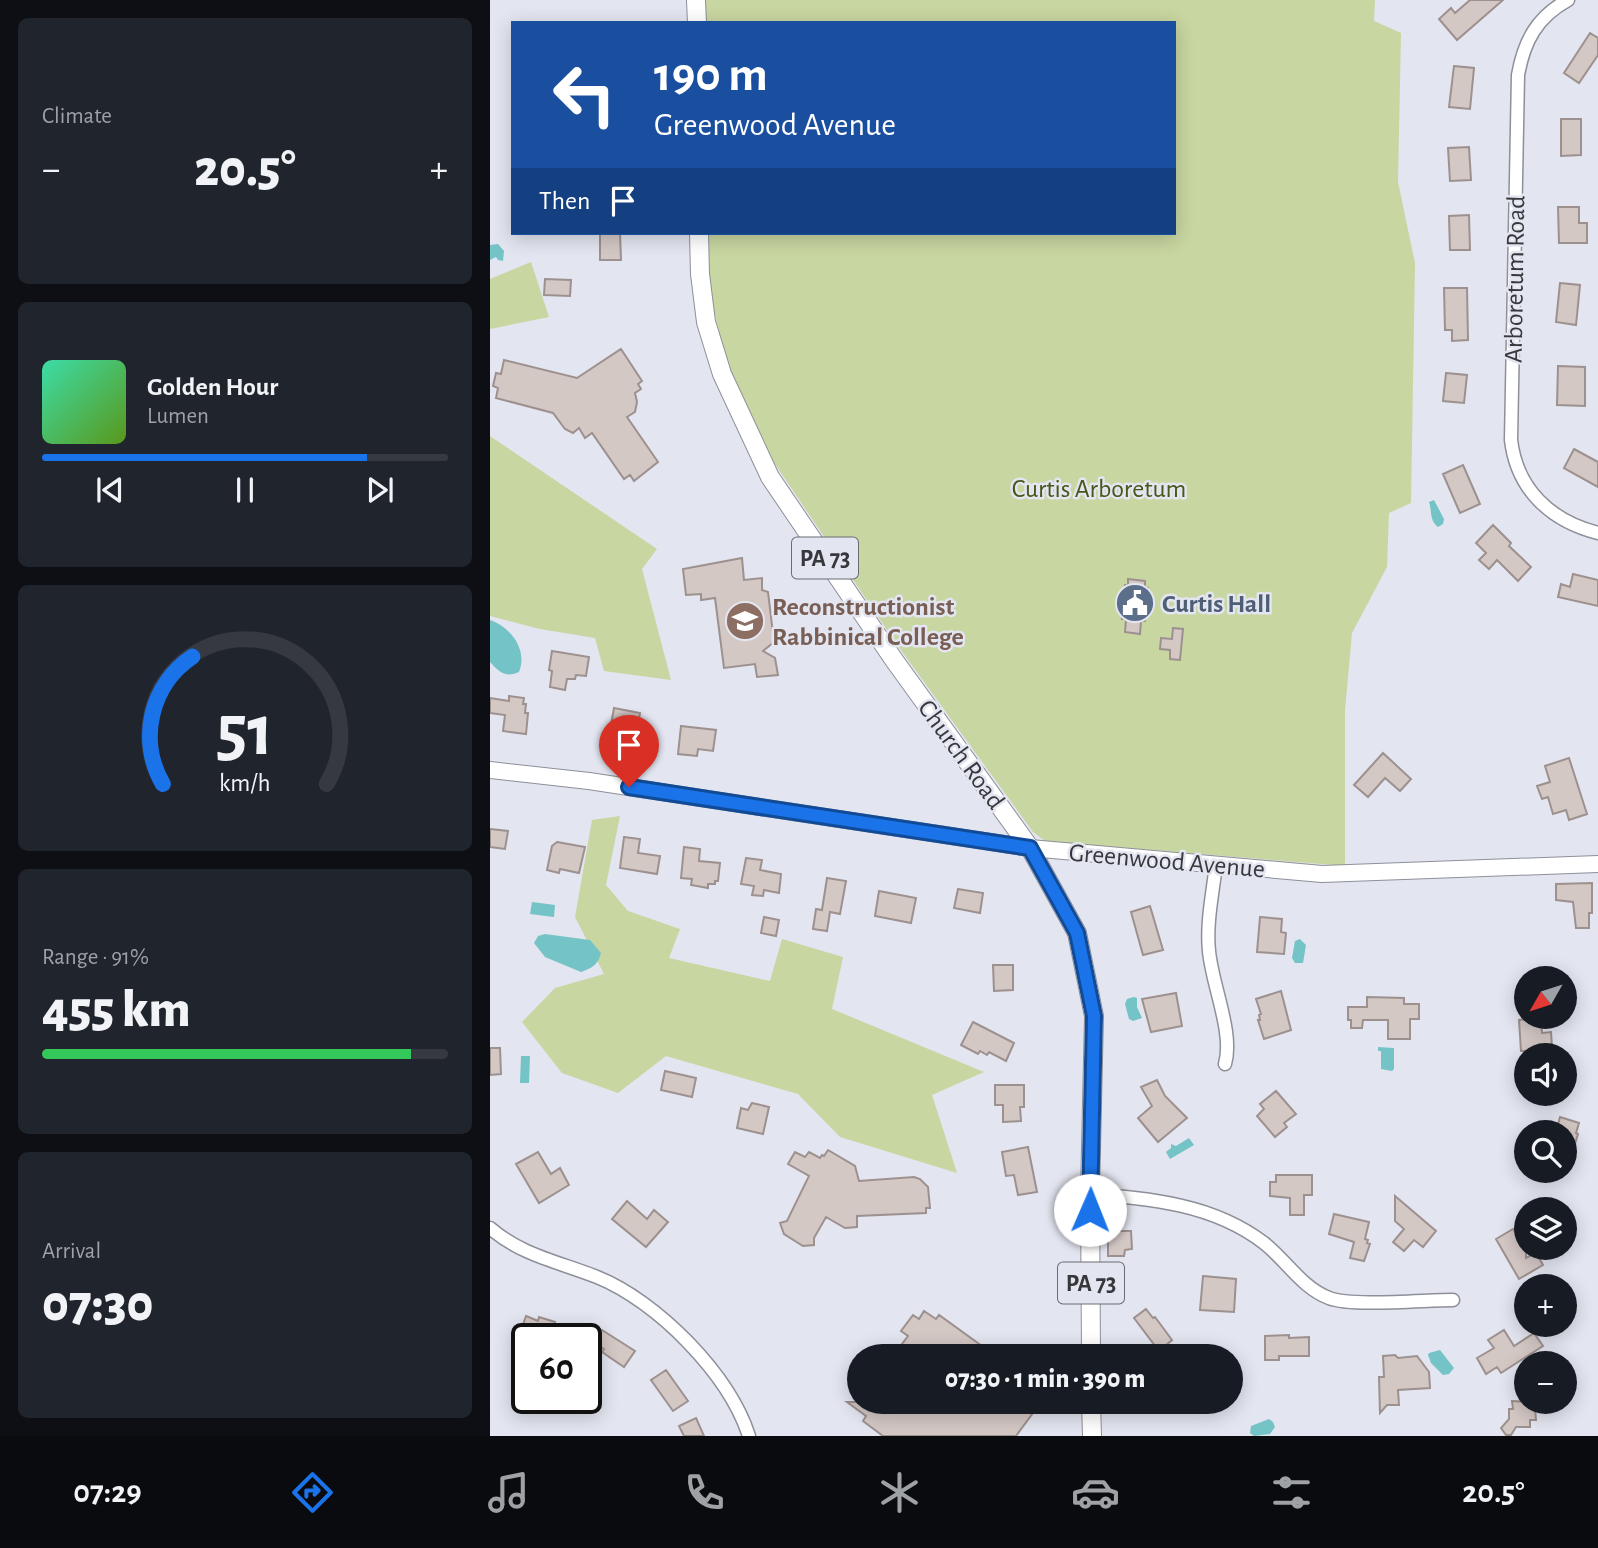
<!DOCTYPE html>
<html lang="en">
<head>
<meta charset="utf-8">
<style>
  :root { --surface:#171b24; --page:#20242c; --text:#f1f3f6; --muted:#9ea1a6; --line:#363941; --accent:#1a73e8 }
  body { margin:0; font-family:"Alegreya Sans",sans-serif; background:var(--page); color:var(--text); height:100vh; display:flex; flex-direction:column; font-size:26px; white-space:nowrap }
  * { box-sizing:border-box; margin:0 }
  p { font-size:23px; color:var(--muted) }
  .icon { flex:none; width:38px; height:38px; fill:none; stroke:currentColor; stroke-width:2; stroke-linecap:round; stroke-linejoin:round }
  .map { position:relative; flex:1; overflow:hidden }
  .details { display:flex; flex-direction:column; gap:18px; padding:18px; background:#0d0f14; width:490px }
  .details>* { flex:none }
  .banner { position:absolute; left:21px; top:21px; width:665px; height:214px; border-radius:0px; box-shadow:0 4px 18px #0003; background:#1a4fa0; color:#fff; overflow:hidden }
  .needle { width:46px; rotate:231deg }
  .controls { position:absolute; left:1024px; top:966px; display:grid; gap:14px }
  .controls a { display:grid; place-items:center; width:63px; height:63px; border-radius:50%; background:var(--surface); box-shadow:0 4px 18px #0003; font-size:35px }
  .speed { position:absolute; left:21px; top:1323px; display:flex; gap:14px; font-size:35px; font-weight:700; text-align:center }
  .speed>* { display:grid; place-content:center; width:91px; height:91px; border-radius:50%; background:var(--surface); box-shadow:0 4px 18px #0003; line-height:1 }
  .speed .limit { border:4px solid #111; border-radius:10px; background:#fff; color:#111 }
  .pin { position:absolute; display:grid; place-items:center; width:60px; height:60px; color:#fff; margin:-72px -30px; border-radius:50% 50% 50% 0; rotate:-45deg; box-shadow:0 0 7px #0007 }
  .pin .icon { rotate:45deg }
  .me { position:absolute; width:77px; margin:-38px; rotate:1deg; stroke-linejoin:round; filter:drop-shadow(0 0 5px #0008) }
  .turn { display:flex; align-items:center; gap:24px; height:147px; padding:0 28px; font-size:32px }
  .turn .icon { width:91px; height:91px; stroke-width:2.5 }
  .turn b { display:block; font-size:49px; line-height:60px }
  .then { display:flex; align-items:center; height:66px; padding:0 28px; background:#0003; gap:14px; font-size:26px }
  .big { font-size:52px; font-weight:800; line-height:1.1 }
  .details .card { flex:1; display:flex; flex-direction:column; justify-content:center; gap:10px; min-width:0; padding:0 24px; border-radius:10px; background:var(--page) }
  .details .dial { align-items:center; gap:0 }
  .dial svg { height:182px; overflow:visible; fill:none; stroke:var(--line); stroke-width:7; stroke-linecap:round; text-anchor:middle }
  .dial text { fill:var(--text); stroke:none }
  .song { display:flex; align-items:center; gap:21px }
  .cover { width:84px; height:84px; border-radius:10px; background:linear-gradient(135deg,hsl(160 70% 55%),hsl(90 70% 35%)) }
  .played { height:7px; border-radius:4px; background:linear-gradient(90deg,var(--accent) 80%,var(--line) 80%) }
  .keys { display:flex; justify-content:space-around; direction:ltr }
  .heat { display:flex; justify-content:space-between; align-items:center; font-size:38px; direction:ltr }
  .charge { height:10px; border-radius:5px; background:linear-gradient(90deg,#34c759 91%,var(--line) 0) }
  .trip { position:absolute; left:357px; top:1344px; width:396px; height:70px; border-radius:35px; background:var(--surface); box-shadow:0 4px 18px #0003; font-weight:800; line-height:70px; text-align:center }
  .menu { display:flex; height:112px; justify-content:space-around; align-items:center; background:#090b0e; color:var(--muted) }
  .menu .icon { width:49px; height:49px }
  .menu .on { color:var(--accent) }
  .menu b { font-size:32px; color:var(--text) }
  main { display:flex; flex:1; min-height:0 }
  .map>svg:first-child { display:block }
  .green { fill:#c8d6a1 }
  .water { fill:#74c3c7 }
  .building { fill:#d4c8c5; stroke:#9d918f; stroke-width:2 }
  .lines { fill:none; stroke-linecap:round; stroke-linejoin:round }
  .minor-casing { stroke:#8d9099; stroke-width:15 }
  .secondary-casing { stroke:#8d9099; stroke-width:18 }
  .primary-casing { stroke:#8d9099; stroke-width:20 }
  .minor { stroke:#fff; stroke-width:12 }
  .secondary { stroke:#fff; stroke-width:16 }
  .primary { stroke:#fff; stroke-width:18 }
  .route-casing { stroke:#114b97; stroke-width:18 }
  .route { stroke:#1a73e8; stroke-width:12 }
  .labels { text-anchor:middle; stroke-width:5; stroke-linejoin:round; paint-order:stroke }
  .shield { fill:#e3e5f0; stroke:#6b6c72; stroke-width:2 }
  .shield-label { font-size:24px; font-weight:bold; fill:#37383c }
  .street-label { font-size:26px; fill:#37383c; stroke:#e3e5f0 }
  .park-label { font-size:26px; fill:#495618; stroke:#e3e5f0 }
  .service-label { font-size:26px; font-weight:bold; fill:#4e5e75; stroke:#e3e5f0; text-anchor:start }
  .education-label { font-size:26px; font-weight:bold; fill:#785e54; stroke:#e3e5f0; text-anchor:start }
</style>
</head>
<body>
<main>
<section class="details">
<div class="card"><p>Climate</p>
<div class="heat"><a>−</a><b class="big">20.5°</b><a>+</a></div>
</div>
<div class="card">
<div class="song"><i class="cover"></i><div><b>Golden Hour</b><p>Lumen</p></div></div>
<div class="played"></div>
<div class="keys"><svg class="icon" aria-label="previous" viewBox="0 0 24 24"><path d="M18 5L8 12l10 7zM5 5v14"/></svg><svg class="icon" aria-label="pause" viewBox="0 0 24 24"><path d="M8 5v14M16 5v14"/></svg><svg class="icon" aria-label="next" viewBox="0 0 24 24"><path d="M6 5l10 7-10 7zM19 5v14"/></svg></div>
</div>
<div class="card dial"><svg viewBox="0 0 100 80">
<path d="M14 69A42 42 0 1 1 86 69"/>
<path d="M14 69A42 42 0 0 1 27 13" stroke="#1a73e8"/>
<text x="50" y="56" font-size="32" font-weight="700">51</text>
<text x="50" y="72" font-size="11">km/h</text>
</svg></div>
<div class="card"><p>Range · 91%</p><b class="big">455 km</b><div class="charge"></div></div>
<div class="card"><p>Arrival</p><b class="big">07:30</b></div>
</section>
<div class="map">
<svg width="1108" height="1436" viewBox="0 0 1108 1436">
  <rect width="100%" height="100%" fill="#e3e5f0"/>
  <!-- green -->
  <path class="green" d="M216 0H885L884 21 911 33 908 182 925 263 921 503 899 513 897 567 862 633 855 711V866L555 841 543 832 405 642 281 458 237 364 218 286 217 233H684V23H216Z
    M41 262 59 317 0 329V279Z
    M0 436 167 549 152 569 181 680 114 671 105 638 50 629 0 616Z
    M130 816 116 885 138 911 190 929 179 958 280 981 292 939 353 957 342 1009 494 1072 442 1095 467 1173 350 1137 308 1094 176 1056 128 1093 72 1073 32 1022 65 988 114 974 85 917 102 820Z"/>
  <!-- water -->
  <path class="water" d="M8 244 14 251 13 261 8 260 6 257 0 260V245Z
    M944 500 954 519 953 524 948 527C939 520 942 510 939 502Z
    M0 620C21 627 38 650 29 672 16 678 9 672 0 662Z
    M42 902 65 905 64 917 40 914Z
    M55 934 100 940 111 953C108 965 102 968 91 972L55 957 44 943 48 936Z
    M810 939 816 945 813 963H805L802 958 805 941Z
    M644 997 647 998V1007L652 1018 643 1021 639 1019 635 1004 637 999Z
    M888 1047 904 1048V1069L902 1071 891 1069V1051H888Z
    M31 1056H40L39 1083H30Z
    M699 1138 704 1145 680 1159 676 1152 681 1148V1144L686 1146Z
    M950 1350 964 1368 959 1374 953 1375 941 1363 938 1355 939 1353Z
    M779 1419 783 1422 785 1427 780 1434 764 1436 760 1433 761 1426Z"/>
  <!-- building -->
  <path class="building" d="M980 0H1013L967 40 949 19 961 8 965 13Z
    M1100 33 1108 38V55L1089 83 1074 73Z
    M964 66 984 68 980 109 959 107Z
    M1071 119H1091V155L1071 156Z
    M979 147 981 180 960 181 958 148Z
    M1068 207H1089V223H1097V243H1069Z
    M979 215 980 250H960L959 216Z
    M110 233H130L131 260H110Z
    M55 279 81 280 80 296 54 295Z
    M1070 283 1090 285 1086 325 1066 322Z
    M954 288H977L978 340 962 341V330H955Z
    M131 349 152 381 148 384 151 389 145 393 147 402 145 412 137 417 168 462 144 481 140 475 134 479 102 433 95 438 89 428 83 433 75 429 63 413 6 398 8 388 3 386 6 373 11 374 14 360 87 378Z
    M1068 366 1095 367V406L1067 405Z
    M956 373 977 375 974 403 953 401Z
    M1084 449 1108 462V487L1074 468Z
    M973 465 990 504 970 513 953 474Z
    M1003 525 1021 543 1019 546 1041 567 1028 581 1007 560 999 569 989 560 996 553 986 543Z
    M252 558 254 580 272 578V590L278 592 284 642 273 651 285 658 288 675 267 677 265 664 234 668 225 598 211 600V594L196 595 193 569Z
    M1083 574 1108 580V606L1068 597 1071 584 1080 587Z
    M638 579 655 581V587L658 588 655 621H651L650 634 635 632 636 619H632L635 585 638 586Z
    M683 628 693 629 690 660 680 659V650L670 649 671 638 682 639Z
    M62 651 99 657 96 676 86 675 85 679H77L75 690 60 687 62 671 59 670Z
    M19 696 34 698 33 704H36L35 713H38L36 734 13 731 15 715 0 713V698L19 701Z
    M124 708 150 713 146 735 120 730Z
    M191 726 226 730 223 751 208 749 207 756 188 754Z
    M893 753 921 779 910 791 895 778 878 797 864 785Z
    M1079 758 1097 814 1079 820 1076 810 1063 814 1058 797 1052 799 1047 786 1060 782 1055 766Z
    M0 829 18 831 15 849 0 847Z
    M134 837 150 839 148 853 170 856 167 874 130 868Z
    M67 842 95 847 89 873 70 869 69 873 57 870 62 846Z
    M194 847 210 849 209 861 230 863 228 881H225V884H218V888L201 885 202 879 191 878Z
    M256 858 272 860 270 870 291 874 289 893 274 890 273 896 262 895 264 886 251 884Z
    M337 878 356 881 350 914 340 912 337 931 323 929 326 909 332 910Z
    M1102 883V913H1099V928H1086L1083 902 1066 900V884Z
    M468 889 493 893 490 913 464 908Z
    M389 891 426 898 421 923 385 916Z
    M660 906 673 950 653 955 641 912Z
    M274 917 289 920 286 936 271 933Z
    M770 917 792 919 791 932 796 933 794 954 767 952Z
    M503 965H523V990L504 991Z
    M791 991 801 1030 774 1039 768 1020H770L769 1015 771 1014 766 999Z
    M686 993 692 1026 661 1032 652 999Z
    M877 997 914 998V1004H929V1019H920V1039H898V1020H873L872 1028H861V1020H858V1007H877Z
    M1051 1018 1052 1033 1061 1032 1062 1047H1052V1055H1038L1037 1051H1031L1029 1020Z
    M483 1022 524 1043 516 1061 499 1052 497 1055 490 1051 488 1054 471 1045Z
    M0 1048H10L11 1074 0 1075Z
    M175 1071 206 1078 202 1097 171 1090Z
    M667 1080 675 1096 697 1118 668 1142 648 1118 662 1106 651 1087Z
    M505 1085H534V1107H530L531 1121 513 1122V1105H505Z
    M786 1091 806 1114 794 1123 797 1127 785 1137 767 1116 774 1109 770 1104Z
    M262 1103 279 1107 273 1134 247 1128 251 1108 258 1110Z
    M1070 1117 1089 1123 1086 1133 1088 1134 1077 1170 1074 1169V1132H1066Z
    M538 1147 547 1192 528 1195 524 1175 516 1176 512 1152Z
    M338 1150 365 1166 369 1181 424 1177 430 1179 438 1187 440 1208H436V1213L367 1216V1227L355 1228 336 1217 324 1238V1245L313 1246 294 1234 290 1223 297 1221 319 1176 298 1164 305 1152 315 1157 319 1152 330 1158 332 1155 334 1156Z
    M48 1152 61 1174 70 1168 79 1185 49 1203 26 1164Z
    M786 1175H822V1195H814V1215H800V1198L780 1196V1182H786Z
    M905 1196 946 1231 933 1247 924 1240 914 1251 903 1242 914 1229 905 1221Z
    M137 1201 157 1219 164 1210 178 1222 156 1247 122 1219Z
    M844 1214 879 1222 875 1239 878 1240 877 1243 880 1244 874 1261 860 1258 864 1242 839 1234Z
    M1036 1226V1258L1046 1253 1053 1265 1029 1279 1006 1239 1023 1229 1025 1232Z
    M618 1231H641L642 1249 635 1250 634 1256H618Z
    M713 1276 746 1279 744 1312 710 1310Z
    M656 1309 663 1318 665 1317 682 1340 669 1351 644 1318Z
    M434 1311 446 1319 449 1315 496 1349 490 1356H403L418 1336 411 1331 423 1315 429 1319Z
    M36 1316 48 1321 49 1317 65 1322 61 1334 54 1331 52 1339H37L29 1336Z
    M112 1330 145 1351 134 1367 112 1352 114 1349 103 1343Z
    M1014 1330 1024 1346 1044 1333 1053 1346 1011 1373 1007 1367 996 1374 987 1358 1004 1348 998 1340Z
    M799 1335V1338L819 1337V1356H789V1360H775V1336Z
    M905 1355 908 1358 927 1356 939 1372 940 1388 908 1390 909 1405H897L890 1413 889 1377H894L893 1356Z
    M176 1370 198 1401 183 1411 161 1380Z
    M1022 1401 1039 1402V1408H1045L1046 1420H1040V1427H1026L1021 1435H1016L1011 1428 1019 1419V1409H1023Z
    M357 1402H551L526 1436H393L373 1421 376 1416Z
    M206 1418 214 1436H194L189 1426Z"/>
  <g class="lines">
    <!-- minor casing -->
    <g class="minor-casing">
      <path id="minor" d="M1078 0C1047 17 1034 41 1028 75L1021 440C1027 490 1061 521 1108 533
        M726 864C723 892 716 923 719 951 722 985 744 1033 735 1064
        M600 1194C662 1199 723 1204 774 1243 796 1260 812 1288 839 1298 862 1307 935 1300 963 1300
        M0 1228C31 1255 69 1262 107 1277 167 1301 239 1374 259 1436"/>
    </g>
    <!-- secondary casing -->
    <g class="secondary-casing">
      <path id="secondary" d="M0 770 99 781 540 848 832 874 1108 864"/>
    </g>
    <!-- primary casing -->
    <g class="primary-casing">
      <path id="primary" d="M206 0 207 23
        M209 233 210 274 216 322 232 374 280 477 404 660 540 848 587 933 604 1016 600 1192 601 1356
        M601 1402 602 1436"/>
    </g>
    <!-- minor -->
    <use href="#minor" class="minor"/>
    <!-- secondary -->
    <use href="#secondary" class="secondary"/>
    <!-- primary -->
    <use href="#primary" class="primary"/>
  </g>
  <g class="lines">
    <!-- route casing -->
    <g class="route-casing">
      <path id="route" d="M139 787 540 848 587 933 604 1016 600 1210"/>
    </g>
    <!-- route -->
    <use href="#route" class="route"/>
  </g>
  <!-- icons -->
  <defs>
    <g id="civic-disc" transform="scale(2.0125)"><circle r="9.5" fill="#5c6f8a" stroke="#e3e5f0"/><path d="M-.6-6.5H3V-4.5H.6V-3L4-1V1h2V6H-6V1h2V-1L-.6-3ZM-1.2 2.5V6h2.4V2.5Z" fill="#fff"/></g>
    <g id="university-disc" transform="scale(2.0125)"><circle r="9.5" fill="#8d6e63" stroke="#e3e5f0"/><path d="M0-5L7-2L0 1L-7-2ZM-4 1L0 2.5L4 1V4Q0 6-4 4Z" fill="#fff"/></g>
  </defs>
  <g fill-rule="evenodd">
    <use href="#civic-disc" x="645" y="603"/>
    <use href="#university-disc" x="255" y="621"/>
  </g>
  <g class="labels">
    <!-- shield labels -->
    <g class="shield">
      <rect x="302" y="537.5" width="66" height="41" rx="5"/>
      <rect x="568" y="1262.5" width="66" height="41" rx="5"/>
    </g>
    <g class="shield-label">
      <text x="335" y="566">PA 73</text>
      <text x="601" y="1291">PA 73</text>
    </g>
    <!-- street labels -->
    <g class="street-label">
      <text transform="translate(1024 279) rotate(-89)" y="9">Arboretum Road</text>
      <text transform="translate(472 754) rotate(54)" y="9">Church Road</text>
      <text transform="translate(677 860) rotate(5)" y="9">Greenwood Avenue</text>
    </g>
    <!-- park labels -->
    <g class="park-label">
      <text x="609" y="497">Curtis Arboretum</text>
    </g>
    <!-- service labels -->
    <g class="service-label">
      <text x="672" y="612">Curtis Hall</text>
    </g>
    <!-- education labels -->
    <g class="education-label">
      <text x="282" y="615">Reconstructionist<tspan x="282" dy="30">Rabbinical College</tspan></text>
    </g>
  </g>
</svg>
<div class="controls">
<a><svg class="needle" viewBox="-14 -14 28 28"><path d="M0-13l5 13h-10z" fill="#e53935"/><path d="M0 13l5-13h-10z" fill="#9ea1a6"/></svg></a>
<a><svg class="icon" aria-label="sound" viewBox="0 0 24 24"><path d="M4 9h4l5-4v14l-5-4H4zM17 9q2 3 0 6"/></svg></a>
<a><svg class="icon" aria-label="search" viewBox="0 0 24 24"><circle cx="10" cy="10" r="6"/><path d="M15 15l6 6"/></svg></a>
<a><svg class="icon" aria-label="layers" viewBox="0 0 24 24"><path d="M12 4l9 5-9 5-9-5zM3 14l9 5 9-5"/></svg></a>
<a>+</a>
<a>−</a>
</div>
<div class="speed"><div class="limit">60</div></div>
<div class="pin" style="left:139px;top:787px;background:#d93025"><svg class="icon" aria-label="arrive" viewBox="0 0 24 24"><path d="M6 21V4h12l-3 4 3 4H6"/></svg></div>
<svg class="me" style="left:600px;top:1210px" viewBox="-20 -20 40 40"><circle r="19" fill="#fff"/><path d="M0-13L10 11 0 6-10 11z" fill="#1a73e8"/></svg>
<div class="trip">07:30 · 1 min · 390 m</div>
<div class="banner">
<div class="turn"><svg class="icon" aria-label="left" viewBox="0 0 24 24"><path d="M17 20v-9H6M10 6l-5 5 5 5"/></svg><div><b>190 m</b>Greenwood Avenue</div></div>
<div class="then">Then<svg class="icon" aria-label="arrive" viewBox="0 0 24 24"><path d="M6 21V4h12l-3 4 3 4H6"/></svg></div>
</div>
</div>
</main>
<nav class="menu">
<b>07:29</b>
<svg class="icon on" aria-label="directions" viewBox="0 0 24 24"><path d="M12 3l9 9-9 9-9-9zM9 14v-3h6M13 9l2 2-2 2"/></svg>
<svg class="icon" aria-label="music" viewBox="0 0 24 24"><path d="M9 18V5l10-2v13"/><circle cx="6" cy="18" r="3"/><circle cx="16" cy="16" r="3"/></svg>
<svg class="icon" aria-label="phone" viewBox="0 0 24 24"><path d="M5 4h4l2 5-3 2q2 4 5 5l2-3 5 2v4C11 20 4 13 5 4z"/></svg>
<svg class="icon" aria-label="climate" viewBox="0 0 24 24"><path d="M12 3v18M4 7l16 10M4 17L20 7"/></svg>
<svg class="icon" aria-label="car" viewBox="0 0 24 24"><path d="M5 17H2v-5l4-1 3-4h7l3 4 3 1v5h-3M9 17h6M6 11h13"/><circle cx="7" cy="17" r="2"/><circle cx="17" cy="17" r="2"/></svg>
<svg class="icon" aria-label="filters" viewBox="0 0 24 24"><path d="M4 7h16M4 17h16"/><circle cx="9" cy="7" r="2"/><circle cx="15" cy="17" r="2"/></svg>
<b>20.5°</b>
</nav>
</body>
</html>
